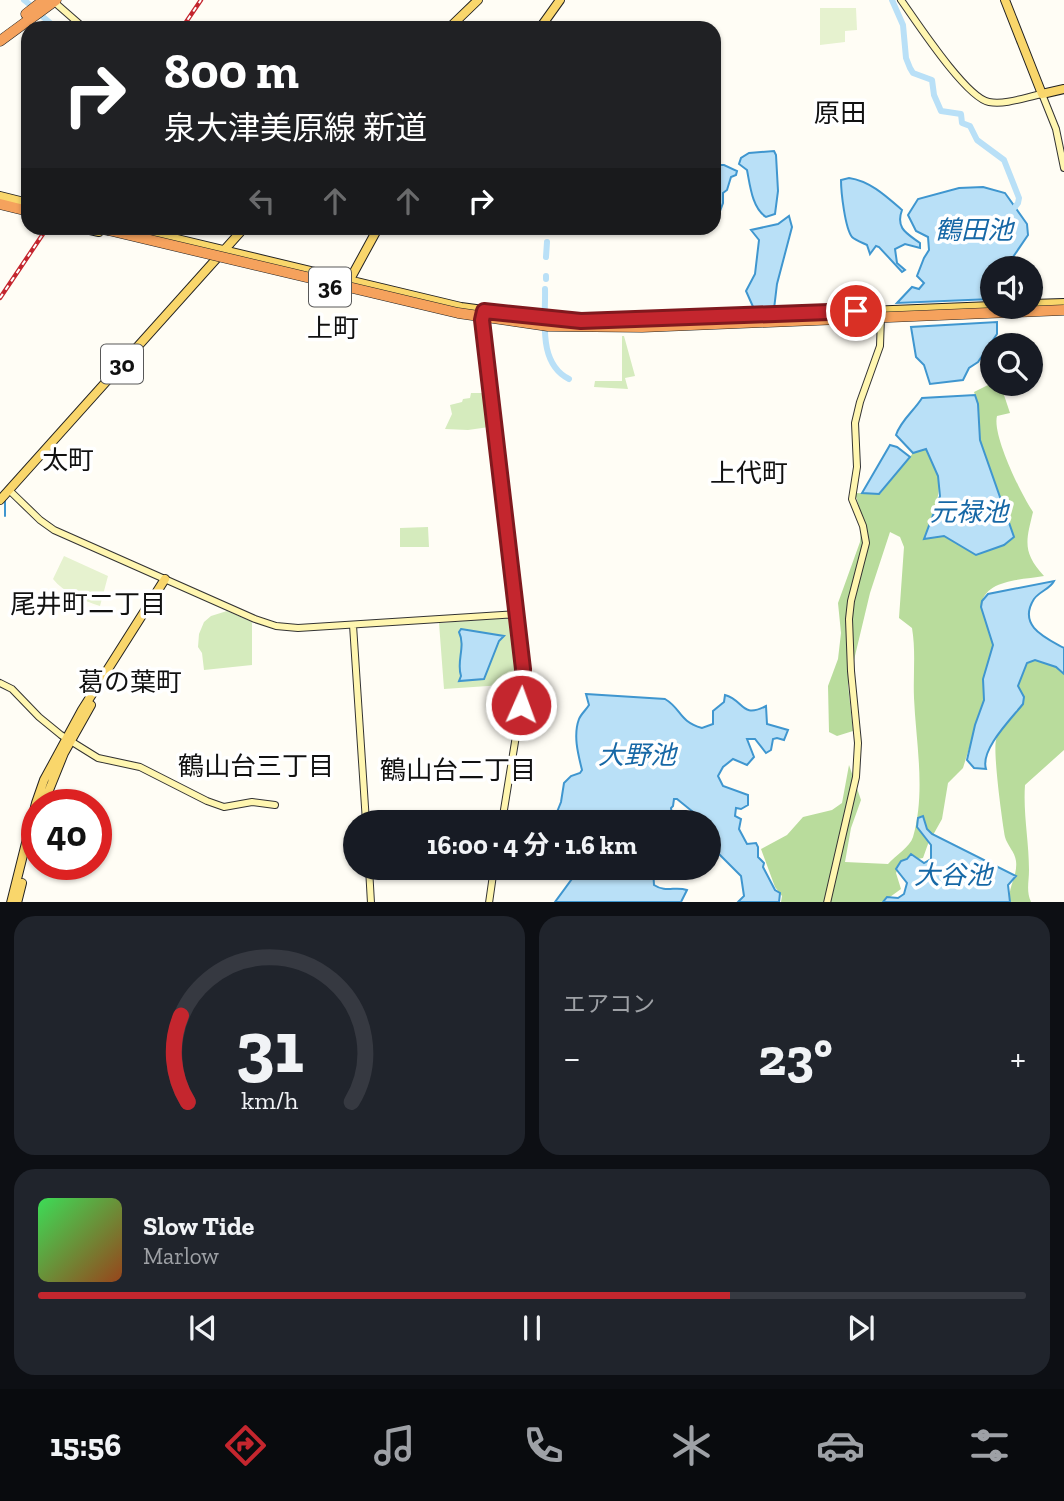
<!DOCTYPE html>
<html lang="ja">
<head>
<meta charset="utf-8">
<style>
  :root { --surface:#171b24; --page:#20242c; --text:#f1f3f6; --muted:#9ea1a6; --line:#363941; --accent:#c4262e }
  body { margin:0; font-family:"Zilla Slab","Noto Sans JP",serif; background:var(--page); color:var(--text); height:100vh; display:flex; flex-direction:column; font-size:26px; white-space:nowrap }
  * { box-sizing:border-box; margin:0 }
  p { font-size:23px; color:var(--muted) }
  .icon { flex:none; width:38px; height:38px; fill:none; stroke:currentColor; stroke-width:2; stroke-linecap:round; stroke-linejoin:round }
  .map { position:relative; height:902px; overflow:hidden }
  .panel { display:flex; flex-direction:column; gap:14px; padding:14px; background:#0d0f14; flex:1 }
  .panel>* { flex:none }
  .hud { position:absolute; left:21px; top:21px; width:700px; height:214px; border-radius:21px; box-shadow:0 2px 5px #0004; background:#202124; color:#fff; overflow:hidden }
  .fabs { position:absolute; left:980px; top:256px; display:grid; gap:14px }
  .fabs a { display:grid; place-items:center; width:63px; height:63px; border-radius:50%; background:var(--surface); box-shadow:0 2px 5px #0004; font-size:35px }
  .speed { position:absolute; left:21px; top:789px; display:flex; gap:14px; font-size:35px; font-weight:700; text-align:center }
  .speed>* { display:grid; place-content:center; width:91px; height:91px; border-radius:50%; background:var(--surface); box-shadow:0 2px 5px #0004; line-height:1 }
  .speed .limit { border:10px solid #d22; background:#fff; color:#111 }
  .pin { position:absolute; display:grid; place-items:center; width:60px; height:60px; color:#fff; margin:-30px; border:4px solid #fff; border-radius:50%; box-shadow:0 2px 7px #0007 }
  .me { position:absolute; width:77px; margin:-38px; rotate:2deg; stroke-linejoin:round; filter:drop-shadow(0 0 5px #0008) }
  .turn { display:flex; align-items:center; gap:24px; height:147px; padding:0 28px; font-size:32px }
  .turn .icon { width:91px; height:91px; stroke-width:2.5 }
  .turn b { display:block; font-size:49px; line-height:60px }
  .lanes { display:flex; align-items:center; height:66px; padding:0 28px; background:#0003; justify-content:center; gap:35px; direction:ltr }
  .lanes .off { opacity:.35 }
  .big { font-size:52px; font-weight:700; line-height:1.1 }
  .panel .card { flex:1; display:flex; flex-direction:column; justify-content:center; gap:10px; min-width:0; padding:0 24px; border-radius:21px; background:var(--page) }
  .panel .dial { align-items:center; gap:0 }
  .dial svg { height:182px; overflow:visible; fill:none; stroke:var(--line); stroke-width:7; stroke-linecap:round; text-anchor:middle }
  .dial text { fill:var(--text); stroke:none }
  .song { display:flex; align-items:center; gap:21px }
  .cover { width:84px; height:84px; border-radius:10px; background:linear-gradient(135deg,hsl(130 70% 55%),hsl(20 70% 35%)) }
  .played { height:7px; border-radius:4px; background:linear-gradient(90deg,var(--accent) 70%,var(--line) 70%) }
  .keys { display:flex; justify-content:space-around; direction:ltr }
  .heat { display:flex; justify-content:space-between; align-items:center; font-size:38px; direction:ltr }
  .panel .tiles { flex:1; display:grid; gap:14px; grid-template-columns:1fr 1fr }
  .card:last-child { grid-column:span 2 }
  .trip { position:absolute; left:343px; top:810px; width:378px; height:70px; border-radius:35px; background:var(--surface); box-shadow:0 2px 5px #0004; font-weight:700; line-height:70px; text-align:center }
  .tab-bar { display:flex; height:112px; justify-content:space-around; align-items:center; background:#090b0e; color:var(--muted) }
  .tab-bar .icon { width:49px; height:49px }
  .tab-bar .current { color:var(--accent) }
  .tab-bar b { font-size:32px; color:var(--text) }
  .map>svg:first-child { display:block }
  .green { fill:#d5ebbd }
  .forest { fill:#b9dc9c }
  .pitch { fill:#e6f2cf }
  .water { fill:#b9e0f7; stroke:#3f96cf; stroke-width:2 }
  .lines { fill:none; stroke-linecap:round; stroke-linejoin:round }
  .stream { stroke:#3f96cf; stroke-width:2 }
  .river { stroke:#b9e0f7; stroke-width:6 }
  .secondary-casing { stroke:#333; stroke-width:8 }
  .primary-casing { stroke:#222; stroke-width:10 }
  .highway-casing { stroke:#222; stroke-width:11 }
  .secondary { stroke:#fff6b0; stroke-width:6 }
  .primary { stroke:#f9d66b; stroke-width:8 }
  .highway { stroke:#f5a25d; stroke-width:10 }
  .rail-casing { stroke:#c4262e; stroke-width:4.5 }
  .rail { stroke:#fff; stroke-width:2; stroke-dasharray:5; stroke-linecap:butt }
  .highway-bridge-casing { stroke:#222; stroke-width:11; stroke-linecap:butt }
  .highway-bridge { stroke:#f5a25d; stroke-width:10 }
  .route-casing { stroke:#7f191e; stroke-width:18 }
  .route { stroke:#c4262e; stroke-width:12 }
  .labels { text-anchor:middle; stroke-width:7; stroke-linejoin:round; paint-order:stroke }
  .shield { fill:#fff; stroke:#585858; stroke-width:2 }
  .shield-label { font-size:23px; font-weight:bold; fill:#111 }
  .neighbourhood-label { font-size:26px; fill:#111; stroke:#fff }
  .water-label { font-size:26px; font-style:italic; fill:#1768a6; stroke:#fff }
</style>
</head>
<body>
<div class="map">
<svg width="1064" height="903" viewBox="0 0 1064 903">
  <rect width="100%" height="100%" fill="#fffdf5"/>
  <!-- green -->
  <path class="green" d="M622 336H624L635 376 625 378 628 389 594 387 595 381H622Z
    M471 393H486L489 427 468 430 445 429 452 414 450 405 462 402 463 399 470 398Z
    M428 527 429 547H400V528Z
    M227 611 252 622V665L204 670 202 653 198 647 199 634 204 622 211 616Z
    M508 618 512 623 517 664V684L444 689 439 623Z"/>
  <!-- forest -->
  <path class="forest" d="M988 385 992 388 1002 389 1010 413 997 416C992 435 1021 494 1033 512 1026 541 1022 552 1044 576 1022 580 983 579 981 607L993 645 983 679 984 700 963 768 948 783 942 819 928 844 923 858 901 862 896 873 901 889 883 902H781L782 896 775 887 761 849 787 835 803 817 832 810 842 803 849 765 861 800 851 828 845 862 888 864C895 856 910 847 913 837 926 792 916 743 914 698 913 674 916 652 912 628L899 618 904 547 900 537 890 532 870 593 848 685 853 731 837 736 829 732 828 686 838 659 841 633 838 603 860 542 862 517 855 493 880 494 913 453 926 449C945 478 941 495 928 524L959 544 1014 536 980 439 978 404 974 392Z
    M1035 660 1056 667 1064 674V750L1025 785C1023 814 1029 841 1029 870 1029 882 1026 891 1031 902H1010C1007 888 1018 876 1016 861 1015 852 1007 845 1005 837 1002 820 993 754 996 740 999 727 1022 712 1023 701 1024 696 1020 691 1018 686 1021 676 1023 662 1035 660Z"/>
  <!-- pitch -->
  <path class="pitch" d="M820 8H856L857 30 845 31V42L820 45Z
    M64 556 108 576 100 606C84 601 63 592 53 579Z"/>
  <!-- water -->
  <path class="water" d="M774 151 776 155 778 191 775 214 766 217C752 208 750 185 747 170L739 164 741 158 749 153Z
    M720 165H724L737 171 736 175 731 177 727 190 723 193V203L717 219H714V193L720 181 717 173Z
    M849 178C870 181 886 196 902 210 895 229 908 234 920 243V248L905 244 895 249 897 263 905 270 902 272 879 247 876 246 870 254 867 245C863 243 855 240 852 237 845 228 841 192 841 180Z
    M983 187 1005 193 1027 224 1028 235 1013 257 1015 268H992V299L897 303 912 287 919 289 924 283 917 276 924 258 929 250 928 237 916 231 908 215 918 199 959 188Z
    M789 216 792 227 777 284 774 309H754L746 291 755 274 759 240 751 230 778 224Z
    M997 322V334L978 362 969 368 963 380 930 384 924 365 916 357 911 327Z
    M975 395 978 404 980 440 1014 537 1004 545 976 555 944 536 924 539 940 496 938 476 926 449 913 453 896 435C901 420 914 411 922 398Z
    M890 445 897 447 910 457 879 494 862 493Z
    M1054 581C1050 589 1040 591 1034 599 1017 626 1046 638 1064 648V674L1056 667 1035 660 1027 663 1018 686 1024 697 1023 704C1010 720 980 750 986 769L974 768 967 760 975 725 984 700 983 679 993 645 981 607 982 601 988 594Z
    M461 629 504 636 499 641 484 679 459 681 461 676C456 661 466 647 459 632Z
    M586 694 665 699C682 709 678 721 702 728L713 724V711L724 702 725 695C744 700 741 719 766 706L767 724 788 730 784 740 777 738 773 739 771 750 766 753 755 739H747L754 757 747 765 733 759 723 767 718 776 723 786 748 795V805L741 809 736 808 735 816 741 819 739 829 747 844 756 843 758 847V857L764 863 763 867 775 890 780 893 779 902H738L744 896 741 876 709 844V822H699L698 816 677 799H674L673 806 671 808 673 822H579V819L574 822H553L561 802 564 783 571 776 580 773 582 770C578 754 573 735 579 719 581 714 586 710 589 705Z
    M923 816 927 829 932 834 1016 876 1008 885 1010 902H883L887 897 898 898 904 894 907 883 896 869 901 861 907 859 911 854 924 863 931 859V845L917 827 918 818Z
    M575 868H653L654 885C666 893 675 886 687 890L681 902H555L574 876Z"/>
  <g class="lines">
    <!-- stream -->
    <path class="stream" d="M190 228H194
      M5 500V516"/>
    <!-- river -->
    <path class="river" d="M24 0 29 4
      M892 0 903 25 906 58 910 68 913 73 932 80 934 95 941 111 961 114 962 123 970 126 977 140 1004 160 1019 198 1018 203 1015 207
      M42 16 56 28
      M546 257 547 242
      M546 276V279
      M545 289C546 318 537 363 569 379"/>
    <!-- secondary casing -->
    <g class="secondary-casing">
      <path id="secondary" d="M52 0 84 28
        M901 0C916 21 966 98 989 102 1006 105 1026 97 1042 94L1056 129 1064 168
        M483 316 522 669 521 705 502 822
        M9 490 40 520 54 530 255 619 276 626 298 628 516 614
        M353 625 366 822
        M0 683 12 689 39 717 61 735 98 758 140 767 207 801 224 807 252 802 275 805
        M369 868 371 903
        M489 903 494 868
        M827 903 856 777 858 743 851 671 849 619 851 601 866 543 863 526 852 499 857 467 855 423 860 402 880 346 881 316"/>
    </g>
    <!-- primary casing -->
    <g class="primary-casing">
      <path id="primary" d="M1005 0 1042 94 1064 89
        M449 28 478 0
        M540 28 560 0
        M0 196 28 203
        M81 228 99 232
        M131 228 461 307 543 318 581 321 640 320 992 306
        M348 283 378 228
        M1031 304 1064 303
        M0 500 244 228
        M43 805 64 753 91 705
        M11 903 36 803 44 780 82 710 165 579
        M17 903 22 883"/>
    </g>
    <!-- highway casing -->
    <g class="highway-casing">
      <path id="highway" d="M26 14 44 0
        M0 41 56 0
        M27 202 28 203
        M0 204 28 211
        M96 228 108 230"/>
    </g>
    <!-- secondary -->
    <use href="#secondary" class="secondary"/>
    <!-- primary -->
    <use href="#primary" class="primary"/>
    <!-- highway -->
    <use href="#highway" class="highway"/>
    <!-- rail casing -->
    <g class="rail-casing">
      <path id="rail" d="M182 28 201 0
        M0 298 47 228"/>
    </g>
    <!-- rail -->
    <use href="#rail" class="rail"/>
    <!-- highway-bridge casing -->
    <g class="highway-bridge-casing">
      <path id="highway-bridge" d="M108 230 458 313 548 326 642 327 1064 310"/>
    </g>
    <!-- highway-bridge -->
    <use href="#highway-bridge" class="highway-bridge"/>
  </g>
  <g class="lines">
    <!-- route casing -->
    <g class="route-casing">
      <path id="route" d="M521 705 523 669 482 320 484 311 581 321 856 311"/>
    </g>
    <!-- route -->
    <use href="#route" class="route"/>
  </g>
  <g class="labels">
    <!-- shield labels -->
    <g class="shield">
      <rect x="309" y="267.5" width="42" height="39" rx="5"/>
      <rect x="101" y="344.5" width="42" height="39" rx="5"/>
    </g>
    <g class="shield-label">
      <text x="330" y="295">36</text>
      <text x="122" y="372">30</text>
    </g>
    <!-- neighbourhood labels -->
    <g class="neighbourhood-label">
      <text x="840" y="122">原田</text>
      <text x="333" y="337">上町</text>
      <text x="68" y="469">太町</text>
      <text x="749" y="482">上代町</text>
      <text x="88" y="613">尾井町二丁目</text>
      <text x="130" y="691">葛の葉町</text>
      <text x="256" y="775">鶴山台三丁目</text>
      <text x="458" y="779">鶴山台二丁目</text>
    </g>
    <!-- water labels -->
    <g class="water-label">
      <text x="974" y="239">鶴田池</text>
      <text x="969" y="521">元禄池</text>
      <text x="637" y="764">大野池</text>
      <text x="953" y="884">大谷池</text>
    </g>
  </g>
</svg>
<div class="fabs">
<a><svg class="icon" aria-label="sound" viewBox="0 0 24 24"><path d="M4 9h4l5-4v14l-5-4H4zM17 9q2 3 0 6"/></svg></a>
<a><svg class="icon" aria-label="search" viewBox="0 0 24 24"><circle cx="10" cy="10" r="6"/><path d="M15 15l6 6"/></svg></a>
</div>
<div class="speed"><div class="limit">40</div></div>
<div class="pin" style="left:856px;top:311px;background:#d93025"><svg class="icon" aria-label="arrive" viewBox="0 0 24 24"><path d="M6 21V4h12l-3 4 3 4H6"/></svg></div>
<svg class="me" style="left:521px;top:705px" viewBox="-20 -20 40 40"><circle r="17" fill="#c4262e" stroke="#fff" stroke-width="3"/><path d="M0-11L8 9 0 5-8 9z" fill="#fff"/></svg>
<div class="trip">16:00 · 4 分 · 1.6 km</div>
<div class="hud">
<div class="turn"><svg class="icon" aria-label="right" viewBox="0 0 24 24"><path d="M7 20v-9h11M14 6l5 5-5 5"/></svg><div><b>800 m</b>泉大津美原線 新道</div></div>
<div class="lanes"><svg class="icon off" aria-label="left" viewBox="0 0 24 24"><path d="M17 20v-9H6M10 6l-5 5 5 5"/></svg><svg class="icon off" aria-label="ahead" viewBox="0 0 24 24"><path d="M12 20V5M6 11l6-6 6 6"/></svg><svg class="icon off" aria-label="ahead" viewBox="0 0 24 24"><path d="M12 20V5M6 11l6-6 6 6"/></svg><svg class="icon" aria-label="right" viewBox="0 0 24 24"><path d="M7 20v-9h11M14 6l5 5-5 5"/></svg></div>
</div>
</div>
<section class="panel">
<div class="tiles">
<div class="card dial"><svg viewBox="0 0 100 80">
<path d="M14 69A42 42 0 1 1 86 69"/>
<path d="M14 69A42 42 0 0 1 11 31" stroke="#c4262e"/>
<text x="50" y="56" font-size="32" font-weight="700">31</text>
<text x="50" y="72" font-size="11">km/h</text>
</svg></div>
<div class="card"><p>エアコン</p>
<div class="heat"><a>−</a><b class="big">23°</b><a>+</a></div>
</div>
<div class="card">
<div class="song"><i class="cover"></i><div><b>Slow Tide</b><p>Marlow</p></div></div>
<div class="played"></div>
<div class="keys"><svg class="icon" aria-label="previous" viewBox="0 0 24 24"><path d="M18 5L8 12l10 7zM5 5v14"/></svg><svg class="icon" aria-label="pause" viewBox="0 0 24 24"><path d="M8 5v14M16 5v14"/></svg><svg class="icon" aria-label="next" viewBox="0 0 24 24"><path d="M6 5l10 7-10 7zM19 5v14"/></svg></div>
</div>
</div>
</section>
<nav class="tab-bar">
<b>15:56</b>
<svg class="icon current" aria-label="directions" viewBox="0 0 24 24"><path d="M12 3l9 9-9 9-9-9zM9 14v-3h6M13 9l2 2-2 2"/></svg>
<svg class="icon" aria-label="music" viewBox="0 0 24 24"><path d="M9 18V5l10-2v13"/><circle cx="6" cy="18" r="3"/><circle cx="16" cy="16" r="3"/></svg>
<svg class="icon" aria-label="phone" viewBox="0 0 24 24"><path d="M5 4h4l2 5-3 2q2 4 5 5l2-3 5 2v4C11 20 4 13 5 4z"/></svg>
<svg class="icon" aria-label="climate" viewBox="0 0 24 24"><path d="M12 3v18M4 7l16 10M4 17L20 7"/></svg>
<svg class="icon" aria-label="car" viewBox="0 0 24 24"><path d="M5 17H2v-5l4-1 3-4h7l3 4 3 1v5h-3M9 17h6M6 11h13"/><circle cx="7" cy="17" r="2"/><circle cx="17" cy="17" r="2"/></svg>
<svg class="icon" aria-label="filters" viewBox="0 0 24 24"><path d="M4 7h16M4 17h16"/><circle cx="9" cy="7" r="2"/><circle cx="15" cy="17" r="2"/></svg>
</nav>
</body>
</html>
